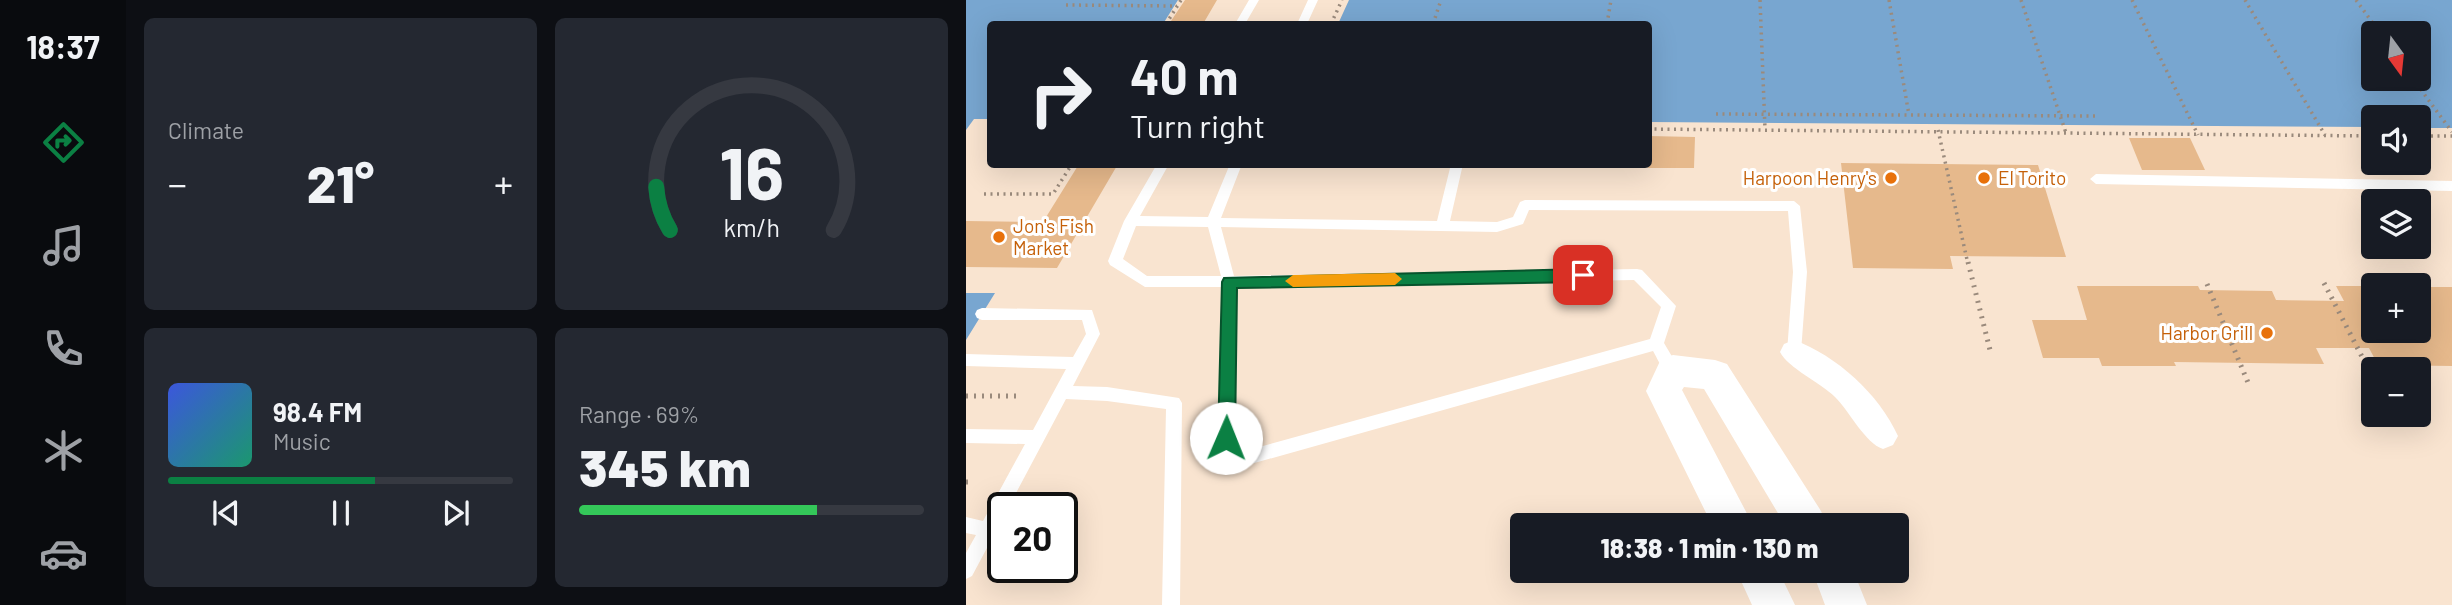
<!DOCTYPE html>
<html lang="en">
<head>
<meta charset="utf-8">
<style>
  :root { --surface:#171b24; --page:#242831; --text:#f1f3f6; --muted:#9ea1a6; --line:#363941; --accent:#0b8043 }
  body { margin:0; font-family:Barlow,sans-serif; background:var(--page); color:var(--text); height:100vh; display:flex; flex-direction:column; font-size:26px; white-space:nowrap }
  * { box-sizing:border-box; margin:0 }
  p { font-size:23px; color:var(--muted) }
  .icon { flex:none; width:38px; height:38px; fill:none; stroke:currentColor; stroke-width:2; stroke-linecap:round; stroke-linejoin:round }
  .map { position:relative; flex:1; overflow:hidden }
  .side { display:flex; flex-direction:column; gap:18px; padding:18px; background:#0d0f14; width:840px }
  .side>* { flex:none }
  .hud { position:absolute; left:21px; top:21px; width:665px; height:147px; border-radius:7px; box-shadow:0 7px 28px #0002; background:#171b24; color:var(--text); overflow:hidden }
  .needle { width:46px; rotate:165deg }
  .buttons { position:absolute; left:1395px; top:21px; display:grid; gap:14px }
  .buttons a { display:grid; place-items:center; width:70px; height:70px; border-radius:7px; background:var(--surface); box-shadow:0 7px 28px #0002; font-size:35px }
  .speed { position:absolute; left:21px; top:492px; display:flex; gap:14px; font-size:35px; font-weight:700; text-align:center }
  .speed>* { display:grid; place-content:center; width:91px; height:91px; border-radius:50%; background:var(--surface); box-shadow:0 7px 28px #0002; line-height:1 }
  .speed .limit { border:4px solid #111; border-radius:10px; background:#fff; color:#111 }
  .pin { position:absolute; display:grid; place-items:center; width:60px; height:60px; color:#fff; margin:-30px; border-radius:14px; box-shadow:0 4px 10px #0006 }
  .me { position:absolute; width:77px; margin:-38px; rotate:1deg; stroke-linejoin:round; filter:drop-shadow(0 0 5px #0008) }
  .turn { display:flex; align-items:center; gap:24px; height:147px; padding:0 28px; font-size:32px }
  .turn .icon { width:91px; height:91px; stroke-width:2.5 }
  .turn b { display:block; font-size:49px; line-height:60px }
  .big { font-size:52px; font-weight:800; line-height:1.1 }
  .side .card { flex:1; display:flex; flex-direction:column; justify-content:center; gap:10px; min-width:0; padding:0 24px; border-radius:10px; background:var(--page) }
  .side .dial { align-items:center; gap:0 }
  .dial svg { height:182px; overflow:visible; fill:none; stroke:var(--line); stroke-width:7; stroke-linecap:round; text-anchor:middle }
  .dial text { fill:var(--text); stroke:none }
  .song { display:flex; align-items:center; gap:21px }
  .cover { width:84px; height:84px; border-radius:10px; background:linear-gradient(135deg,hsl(230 70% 55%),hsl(160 70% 35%)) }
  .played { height:7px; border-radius:4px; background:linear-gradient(90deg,var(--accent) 60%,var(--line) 60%) }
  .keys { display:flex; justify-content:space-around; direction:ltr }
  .heat { display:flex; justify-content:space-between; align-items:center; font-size:38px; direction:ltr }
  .charge { height:10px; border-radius:5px; background:linear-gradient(90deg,#34c759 69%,var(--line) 0) }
  .side .tiles { flex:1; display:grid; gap:18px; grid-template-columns:repeat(2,1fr) }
  .trip { position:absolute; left:544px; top:513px; width:399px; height:70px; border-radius:7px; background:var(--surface); box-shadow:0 7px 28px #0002; font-weight:800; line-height:70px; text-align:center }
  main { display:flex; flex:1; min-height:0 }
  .tabs { display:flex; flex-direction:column; width:126px; justify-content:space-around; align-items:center; background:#090b0e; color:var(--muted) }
  .tabs .icon { width:49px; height:49px }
  .tabs .active { color:var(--accent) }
  .tabs b { font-size:32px; color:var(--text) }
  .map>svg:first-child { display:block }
  .water { fill:#78a6d0; fill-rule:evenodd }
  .building { fill:#e6b98c }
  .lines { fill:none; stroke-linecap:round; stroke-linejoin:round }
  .path-far1 { stroke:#9a8a7c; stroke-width:3.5; stroke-dasharray:2 4.5; stroke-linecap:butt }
  .path { stroke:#9a8a7c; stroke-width:5; stroke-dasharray:2 6; stroke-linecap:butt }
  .service { fill:#fff; fill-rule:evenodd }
  .minor { fill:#fff; fill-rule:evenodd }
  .tertiary { fill:#fff; fill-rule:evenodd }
  .route { fill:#0b8043; stroke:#07532c; stroke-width:2 }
  .slow { fill:#f59e0b }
  .food-dot { fill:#e8710a; stroke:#fff; stroke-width:2.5 }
  .labels { text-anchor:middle; stroke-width:6; stroke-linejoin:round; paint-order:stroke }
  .food-label { font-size:19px; fill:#c56008; stroke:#fff; text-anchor:end }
</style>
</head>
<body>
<main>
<nav class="tabs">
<b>18:37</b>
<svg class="icon active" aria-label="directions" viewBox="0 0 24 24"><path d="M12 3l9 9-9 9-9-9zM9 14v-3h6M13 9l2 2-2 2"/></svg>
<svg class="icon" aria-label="music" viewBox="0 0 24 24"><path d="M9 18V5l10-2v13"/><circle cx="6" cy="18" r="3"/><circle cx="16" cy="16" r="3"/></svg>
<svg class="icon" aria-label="phone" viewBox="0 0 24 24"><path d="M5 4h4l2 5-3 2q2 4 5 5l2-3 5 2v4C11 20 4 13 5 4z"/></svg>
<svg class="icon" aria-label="climate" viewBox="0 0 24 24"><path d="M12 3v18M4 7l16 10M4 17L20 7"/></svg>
<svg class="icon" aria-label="car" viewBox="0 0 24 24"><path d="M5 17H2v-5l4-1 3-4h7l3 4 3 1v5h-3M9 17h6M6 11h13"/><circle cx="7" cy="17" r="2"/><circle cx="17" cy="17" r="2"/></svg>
</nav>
<section class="side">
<div class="tiles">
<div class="card"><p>Climate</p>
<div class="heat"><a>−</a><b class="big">21°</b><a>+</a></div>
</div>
<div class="card dial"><svg viewBox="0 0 100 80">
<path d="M14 69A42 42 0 1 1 86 69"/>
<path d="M14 69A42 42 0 0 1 8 50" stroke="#0b8043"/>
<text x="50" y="56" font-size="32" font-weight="700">16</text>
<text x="50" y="72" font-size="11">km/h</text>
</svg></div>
<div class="card">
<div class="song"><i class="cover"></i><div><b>98.4 FM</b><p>Music</p></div></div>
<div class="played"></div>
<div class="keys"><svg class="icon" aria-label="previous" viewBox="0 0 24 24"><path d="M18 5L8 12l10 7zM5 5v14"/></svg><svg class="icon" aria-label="pause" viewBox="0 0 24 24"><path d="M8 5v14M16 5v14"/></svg><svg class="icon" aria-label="next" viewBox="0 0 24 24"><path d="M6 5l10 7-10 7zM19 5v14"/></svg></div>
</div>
<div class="card"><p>Range · 69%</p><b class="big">345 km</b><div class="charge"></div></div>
</div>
</section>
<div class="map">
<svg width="1486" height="605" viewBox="0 0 1486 605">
  <rect width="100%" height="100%" fill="#f9e4d0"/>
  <!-- water -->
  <path class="water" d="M0 0H212L197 24H24V119H8L0 130Z
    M383 0H1486V128H1453L1452 117H1407V127L683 122 682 24H372ZM1407 33H1452V79H1407Z
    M0 293H29L0 340Z"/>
  <!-- building -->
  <path class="building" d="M219 0H251L237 24H203Z
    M682 136 729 137 728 168H682Z
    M1163 138H1224L1239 170H1176Z
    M875 163 1072 165 1100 257 984 256 987 269 887 268Z
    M113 164H152L91 268 0 267V221L77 222Z
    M1111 286H1232L1234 290 1306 291 1310 300 1378 301 1370 286H1407V331H1452V287H1486V366L1412 365 1403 348H1350L1358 364 1208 362 1210 366H1136L1133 358H1077L1066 320H1121Z"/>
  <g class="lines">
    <!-- path-far1 -->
    <path class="path-far1" d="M794 0 799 129
      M923 0 943 115
      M1055 0 1100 133
      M1166 0 1232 135
      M1279 0 1359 135
      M1390 0 1414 33
      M100 5 211 6
      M200 24 215 0
      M365 24 376 0
      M467 24 475 0
      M641 24 645 0
      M1447 79 1486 132
      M750 114 1129 116
      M682 129 1407 136
      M972 130 1002 264
      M1452 136H1486
      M18 194H87L106 164"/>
    <!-- path -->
    <path class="path" d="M1002 262 1024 350
      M1358 283 1407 378
      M1241 284 1283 385
      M0 396H54
      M0 482H7"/>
    <!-- service -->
    <path class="service" d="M283 0H293L279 24H269Z
      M342 0H352L341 24H331Z
      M191 164H203L174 216 242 217 264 164H276L255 218 471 221 485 164H497L484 221 531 222 547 217 554 202 559 200 828 201 834 206 841 272 835 352 833 356 828 358 823 356 821 352 827 272 822 211 563 210 557 224 531 232 255 227 268 276 671 269 676 270 710 306 698 343 714 370 712 375C699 379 693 361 687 351L260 471 254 469 252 464 256 287H179L144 265 142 261 158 221ZM170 226 242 227 255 276H181L157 259ZM668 280 695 307 684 339 268 454 270 287Z
      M1130 174 1486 181V191L1130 184 1124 179Z
      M16 308 126 310 134 334 107 386 141 387 213 398 216 403 214 605H196L200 409 141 401 100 399 42 508H37V518L6 576 0 579V553L10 535 0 533V517L17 521 59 444 0 443V429L67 430 100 369 0 366V354L107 357 120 334 116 320H16L11 318 9 314 11 310Z"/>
    <!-- minor -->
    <path class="minor" d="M828 340C871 356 913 394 932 436L927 445 917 449C899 443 884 412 869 397 855 383 822 368 814 352L818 344Z"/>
    <!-- tertiary -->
    <path class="tertiary" d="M707 355 749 360 761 364 855 511 861 525H819L738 389 718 387 716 390 787 525H746L680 391 695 359Z
      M770 570H812L829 605H786Z
      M846 570H887L901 605H859Z"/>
  </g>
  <!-- route -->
  <path class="route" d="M617 269 625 275 617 282 271 288 269 438 267 444 260 446 254 444 252 438 256 282 258 278Z"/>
  <!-- slow -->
  <path class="slow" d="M429 273 436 279 429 285 327 287 319 281 327 275Z"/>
  <!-- markers -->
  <g class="food-dot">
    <circle cx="925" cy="178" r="7"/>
    <circle cx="1018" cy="178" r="7"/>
    <circle cx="33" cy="237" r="7"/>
    <circle cx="1301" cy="333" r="7"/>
  </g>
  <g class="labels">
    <!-- food labels -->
    <g class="food-label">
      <text x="911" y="185">Harpoon Henry's</text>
      <text x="1032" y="185" text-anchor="start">El Torito</text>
      <text x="47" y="233" text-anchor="start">Jon's Fish<tspan x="47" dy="22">Market</tspan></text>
      <text x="1287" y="340">Harbor Grill</text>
    </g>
  </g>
</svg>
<div class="buttons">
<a><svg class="needle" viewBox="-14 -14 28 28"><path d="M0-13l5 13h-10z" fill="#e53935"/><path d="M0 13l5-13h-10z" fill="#9ea1a6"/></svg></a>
<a><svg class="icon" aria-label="sound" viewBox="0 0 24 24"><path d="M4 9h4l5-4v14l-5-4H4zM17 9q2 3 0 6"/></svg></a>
<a><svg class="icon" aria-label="layers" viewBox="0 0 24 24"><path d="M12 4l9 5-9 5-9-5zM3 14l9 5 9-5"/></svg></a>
<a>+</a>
<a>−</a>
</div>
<div class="speed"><div class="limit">20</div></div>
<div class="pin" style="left:617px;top:275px;background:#d93025"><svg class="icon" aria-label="arrive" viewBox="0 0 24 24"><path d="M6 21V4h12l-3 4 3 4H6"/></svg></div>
<svg class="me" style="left:260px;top:438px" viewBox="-20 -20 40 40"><circle r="19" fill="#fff"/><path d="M0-13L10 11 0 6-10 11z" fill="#0b8043"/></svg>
<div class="trip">18:38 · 1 min · 130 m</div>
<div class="hud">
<div class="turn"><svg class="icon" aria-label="right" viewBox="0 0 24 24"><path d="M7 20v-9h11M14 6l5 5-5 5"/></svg><div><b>40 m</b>Turn right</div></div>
</div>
</div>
</main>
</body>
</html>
